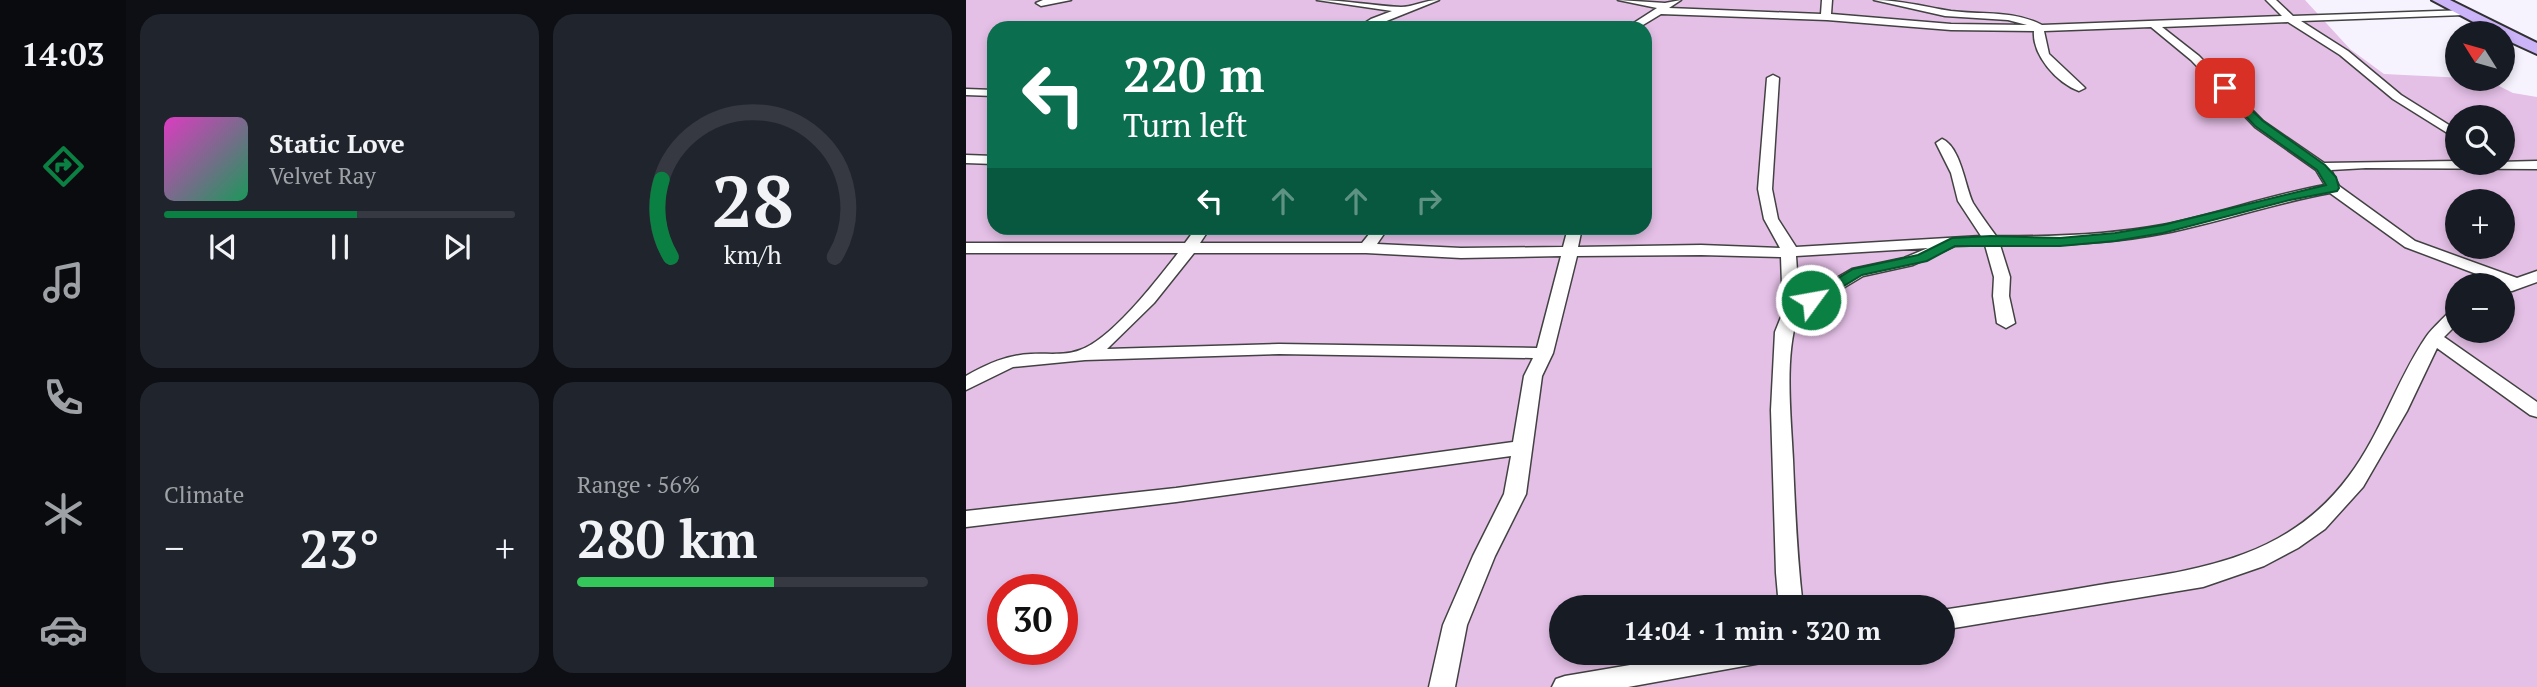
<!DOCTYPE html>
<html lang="en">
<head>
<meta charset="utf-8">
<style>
  :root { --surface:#171b24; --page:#20242c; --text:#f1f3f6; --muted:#9ea1a6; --line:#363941; --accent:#0b8043 }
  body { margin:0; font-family:"PT Serif",serif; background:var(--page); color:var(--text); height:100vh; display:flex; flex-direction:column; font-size:26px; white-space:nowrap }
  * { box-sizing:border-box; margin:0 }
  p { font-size:23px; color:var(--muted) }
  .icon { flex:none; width:38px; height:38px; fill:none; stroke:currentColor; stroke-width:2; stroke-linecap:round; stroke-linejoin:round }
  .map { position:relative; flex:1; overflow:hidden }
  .drawer { display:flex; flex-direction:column; gap:14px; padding:14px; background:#0d0f14; width:840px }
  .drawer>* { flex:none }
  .top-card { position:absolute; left:21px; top:21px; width:665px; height:214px; border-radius:21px; box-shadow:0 4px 10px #0003; background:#0b6e4f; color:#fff; overflow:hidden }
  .needle { width:46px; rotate:307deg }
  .buttons { position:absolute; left:1479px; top:21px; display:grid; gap:14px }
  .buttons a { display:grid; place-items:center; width:70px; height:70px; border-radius:50%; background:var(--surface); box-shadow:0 4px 10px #0003; font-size:35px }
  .speed { position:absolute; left:21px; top:574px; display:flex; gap:14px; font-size:35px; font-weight:700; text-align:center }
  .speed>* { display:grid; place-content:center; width:91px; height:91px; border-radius:50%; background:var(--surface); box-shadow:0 4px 10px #0003; line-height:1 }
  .speed .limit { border:10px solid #d22; background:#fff; color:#111 }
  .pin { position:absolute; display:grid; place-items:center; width:60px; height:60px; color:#fff; margin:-30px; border-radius:14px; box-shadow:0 4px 10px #0006 }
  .me { position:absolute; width:77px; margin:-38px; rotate:58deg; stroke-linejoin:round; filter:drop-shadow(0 0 5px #0008) }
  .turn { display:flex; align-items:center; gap:24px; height:147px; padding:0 21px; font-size:32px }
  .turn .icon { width:91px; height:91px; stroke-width:2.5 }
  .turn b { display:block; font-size:49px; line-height:60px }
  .lanes { display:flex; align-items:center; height:66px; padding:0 21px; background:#0003; justify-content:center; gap:35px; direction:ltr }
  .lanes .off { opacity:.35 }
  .big { font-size:52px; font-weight:700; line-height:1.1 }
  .drawer .tile { flex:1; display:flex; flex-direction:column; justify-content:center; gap:10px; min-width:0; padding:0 24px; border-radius:21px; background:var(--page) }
  .drawer .dial { align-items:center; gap:0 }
  .dial svg { height:182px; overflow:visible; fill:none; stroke:var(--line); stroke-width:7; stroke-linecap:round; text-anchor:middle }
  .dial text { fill:var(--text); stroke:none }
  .song { display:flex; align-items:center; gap:21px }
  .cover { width:84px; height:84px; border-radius:10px; background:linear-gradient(135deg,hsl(310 70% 55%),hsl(150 70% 35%)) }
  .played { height:7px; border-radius:4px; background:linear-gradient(90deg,var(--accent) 55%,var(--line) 55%) }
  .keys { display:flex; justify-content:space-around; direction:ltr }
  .heat { display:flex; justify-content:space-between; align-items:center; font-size:38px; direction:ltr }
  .charge { height:10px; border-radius:5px; background:linear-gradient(90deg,#34c759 56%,var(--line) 0) }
  .drawer .tiles { flex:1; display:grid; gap:14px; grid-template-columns:repeat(2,1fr) }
  .trip { position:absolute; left:583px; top:595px; width:406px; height:70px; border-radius:35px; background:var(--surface); box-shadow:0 4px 10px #0003; font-weight:700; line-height:70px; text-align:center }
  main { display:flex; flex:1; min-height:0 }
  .tab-bar { display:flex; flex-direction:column; width:126px; justify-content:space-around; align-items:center; background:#090b0e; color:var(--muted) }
  .tab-bar .icon { width:49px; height:49px }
  .tab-bar .on { color:var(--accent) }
  .tab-bar b { font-size:32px; color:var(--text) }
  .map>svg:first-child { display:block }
  .green { fill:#e4bfe6; fill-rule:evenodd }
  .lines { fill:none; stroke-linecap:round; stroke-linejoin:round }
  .minor-casing { stroke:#424242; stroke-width:3 }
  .secondary-casing { stroke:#313131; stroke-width:4 }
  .minor { fill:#fff; fill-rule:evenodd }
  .secondary { fill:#ccb4f8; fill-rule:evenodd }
  .route { fill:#0b8043; stroke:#07532c; stroke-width:2 }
</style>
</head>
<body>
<main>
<nav class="tab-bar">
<b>14:03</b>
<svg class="icon on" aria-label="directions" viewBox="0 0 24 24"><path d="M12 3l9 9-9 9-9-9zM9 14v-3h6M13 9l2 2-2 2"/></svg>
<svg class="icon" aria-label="music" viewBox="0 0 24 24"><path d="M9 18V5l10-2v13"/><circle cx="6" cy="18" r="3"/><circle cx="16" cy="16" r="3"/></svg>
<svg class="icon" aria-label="phone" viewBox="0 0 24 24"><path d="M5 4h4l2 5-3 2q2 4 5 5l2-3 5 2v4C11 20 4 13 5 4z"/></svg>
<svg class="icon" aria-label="climate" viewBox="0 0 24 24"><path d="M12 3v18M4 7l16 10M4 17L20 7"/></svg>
<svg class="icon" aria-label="car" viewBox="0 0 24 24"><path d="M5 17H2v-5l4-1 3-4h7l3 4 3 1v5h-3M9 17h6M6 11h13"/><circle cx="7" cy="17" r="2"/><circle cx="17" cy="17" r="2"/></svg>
</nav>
<section class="drawer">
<div class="tiles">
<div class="tile">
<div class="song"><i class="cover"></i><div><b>Static Love</b><p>Velvet Ray</p></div></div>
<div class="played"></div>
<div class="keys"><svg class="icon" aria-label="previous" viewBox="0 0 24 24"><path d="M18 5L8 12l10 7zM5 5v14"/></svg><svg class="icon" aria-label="pause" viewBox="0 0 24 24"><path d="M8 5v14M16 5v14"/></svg><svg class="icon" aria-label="next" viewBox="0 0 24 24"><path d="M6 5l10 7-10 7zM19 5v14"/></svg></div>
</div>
<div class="tile dial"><svg viewBox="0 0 100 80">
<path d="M14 69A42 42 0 1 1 86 69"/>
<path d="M14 69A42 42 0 0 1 10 35" stroke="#0b8043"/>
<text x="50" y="56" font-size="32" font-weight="700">28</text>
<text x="50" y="72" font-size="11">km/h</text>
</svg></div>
<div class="tile"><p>Climate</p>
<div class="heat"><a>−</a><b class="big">23°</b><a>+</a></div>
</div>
<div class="tile"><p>Range · 56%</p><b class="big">280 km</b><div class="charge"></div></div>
</div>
</section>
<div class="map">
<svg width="1571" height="687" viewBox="0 0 1571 687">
  <rect width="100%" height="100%" fill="#f6f3fe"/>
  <!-- green -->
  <path class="green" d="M0 0H1339L1384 49 1418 74 1519 79 1547 93 1571 97V687H0ZM28 28H679V228H28ZM1491 117H1536V163H1491ZM1491 201H1536V247H1491ZM1491 285H1536V331H1491ZM37 590H96V649H37ZM595 607H976V653H595Z"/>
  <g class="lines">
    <!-- minor casing -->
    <g class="minor-casing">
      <path id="minor" d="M105 0 75 6 70 3 77 0Z
        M351 0C380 0 407 6 435 7 447 7 459 0 473 0L403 28H391L405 19 426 11Z
        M652 0 699 3 715 0 703 8 855 14 856 0H866L865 14 985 24 1061 25 1042 20 979 16 908 0C935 0 959 7 985 11 1017 15 1047 10 1076 25L1316 16 1300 0H1310L1327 16 1501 10 1503 12 1498 15 1335 21 1382 51 1435 95 1491 130V139L1427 99 1374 55 1322 22 1196 27 1233 56 1297 121 1358 163 1491 161V163L1571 161V169L1400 168 1365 170 1373 186 1449 241 1551 278 1571 271V282L1546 291 1536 292V285H1534L1537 284 1439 247 1364 193C1308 203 1254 222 1199 233 1144 244 1089 246 1034 245L1044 277 1043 296 1049 323 1040 328 1031 323 1027 296 1028 277 1019 245 989 246 947 265 897 276 832 315C818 357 825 416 827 460 829 509 831 558 837 607H813L810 573 805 410 809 332 817 312 815 257 735 255 611 256 587 353 576 376 560 494 529 556 501 625 489 687H463L477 625 507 556 538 494 545 456 210 502 0 527V511L210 488 547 442 558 376 567 358 313 354 119 360 47 367 0 390V376C21 364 41 355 65 354 81 353 99 356 114 350 146 339 191 280 212 253H0V243H219L230 228H244L234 243H396L408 228H422L411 244 495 248 597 247 602 228H616L612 247 735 245 814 248 798 219 792 189 801 78 807 75 813 78 806 189 812 219 830 247 1015 236 992 201 985 173 970 143 976 139C995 147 999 187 1007 203 1014 214 1022 225 1030 236 1086 237 1141 235 1196 225 1251 214 1304 195 1359 185L1350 170 1289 127 1225 60 1185 27 1078 31 1083 54 1117 86 1119 88 1113 91C1091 83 1066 55 1068 31L985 30 861 20 695 14 672 28H660L691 8ZM962 248 938 258 886 269 833 300 830 256ZM228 253H400L495 258 595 256 571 348 313 344 141 349 188 303Z
        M0 89 28 90V96L0 95Z
        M0 155 28 156V164L0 163Z
        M1491 309V324L1478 337 1571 402V417L1564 415 1471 348 1441 411 1397 487 1359 529 1332 548 1298 566 1237 587 976 630V610C1029 602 1081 594 1133 585 1229 570 1320 561 1383 476 1415 434 1430 381 1460 337 1467 327 1477 319 1485 310Z
        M735 653H807L804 660 795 663 662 687H586L590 679 599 676Z"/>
    </g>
    <!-- secondary casing -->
    <g class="secondary-casing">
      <path id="secondary" d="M1466 0H1484L1571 43V54L1536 38V33H1528Z"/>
    </g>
    <!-- minor -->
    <use href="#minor" class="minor"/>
    <!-- secondary -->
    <use href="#secondary" class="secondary"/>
  </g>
  <!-- route -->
  <path class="route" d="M1259 85 1297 121 1359 165 1370 177 1373 188 1371 191 1324 200 1197 233 1149 241 1094 246H989L961 261 896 275 850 303H840L837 300 887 269 952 255 986 238 1025 236 1094 238 1149 233 1197 225 1360 185 1351 170 1289 126 1255 90 1254 88Z"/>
</svg>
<div class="buttons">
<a><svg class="needle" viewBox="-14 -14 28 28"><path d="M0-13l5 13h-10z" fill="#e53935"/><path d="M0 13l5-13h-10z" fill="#9ea1a6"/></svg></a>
<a><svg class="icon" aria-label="search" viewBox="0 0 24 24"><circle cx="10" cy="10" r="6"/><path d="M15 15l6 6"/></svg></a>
<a>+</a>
<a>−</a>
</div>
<div class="speed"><div class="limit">30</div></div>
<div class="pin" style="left:1259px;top:88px;background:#d93025"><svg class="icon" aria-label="arrive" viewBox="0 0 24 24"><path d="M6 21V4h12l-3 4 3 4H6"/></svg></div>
<svg class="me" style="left:845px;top:300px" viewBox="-20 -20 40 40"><circle r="17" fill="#0b8043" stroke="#fff" stroke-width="3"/><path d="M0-11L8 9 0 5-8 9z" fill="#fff"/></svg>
<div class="trip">14:04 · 1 min · 320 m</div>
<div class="top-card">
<div class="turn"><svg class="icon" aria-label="left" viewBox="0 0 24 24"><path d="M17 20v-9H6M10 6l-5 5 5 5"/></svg><div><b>220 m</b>Turn left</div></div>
<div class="lanes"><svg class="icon" aria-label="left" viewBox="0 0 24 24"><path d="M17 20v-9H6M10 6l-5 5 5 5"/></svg><svg class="icon off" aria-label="ahead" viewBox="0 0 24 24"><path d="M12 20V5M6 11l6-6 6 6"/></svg><svg class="icon off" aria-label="ahead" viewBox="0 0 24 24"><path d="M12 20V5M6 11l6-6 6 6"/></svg><svg class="icon off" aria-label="right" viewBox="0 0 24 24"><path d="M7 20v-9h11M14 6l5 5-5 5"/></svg></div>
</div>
</div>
</main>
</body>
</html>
